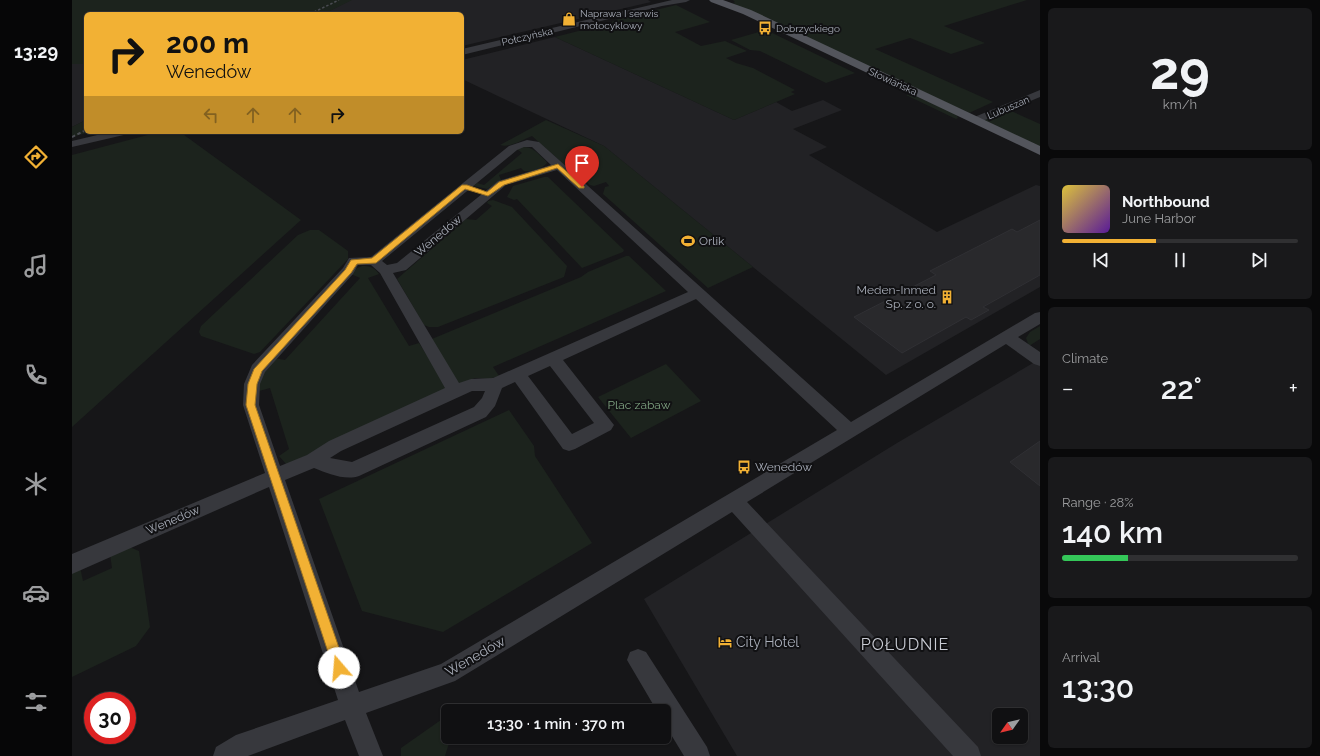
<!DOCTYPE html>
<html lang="en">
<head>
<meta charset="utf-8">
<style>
  :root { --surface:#101012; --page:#19191b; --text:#f1f3f6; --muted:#9c9d9f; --line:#303032; --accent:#f2b134 }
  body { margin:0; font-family:Raleway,sans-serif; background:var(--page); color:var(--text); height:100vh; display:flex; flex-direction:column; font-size:15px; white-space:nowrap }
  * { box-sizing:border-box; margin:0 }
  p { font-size:13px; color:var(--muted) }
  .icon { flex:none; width:22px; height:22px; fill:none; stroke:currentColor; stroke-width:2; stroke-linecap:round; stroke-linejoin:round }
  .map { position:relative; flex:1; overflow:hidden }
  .panel { display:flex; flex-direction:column; gap:8px; padding:8px; background:#09090a; width:280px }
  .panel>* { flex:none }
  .banner { position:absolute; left:12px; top:12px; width:380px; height:122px; border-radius:6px; box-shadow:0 1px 3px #0004,0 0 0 1px var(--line); background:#f2b134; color:#111; overflow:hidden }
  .needle { width:26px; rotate:236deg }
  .tools { position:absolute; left:920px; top:708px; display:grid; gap:8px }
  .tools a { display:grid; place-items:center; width:36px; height:36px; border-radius:6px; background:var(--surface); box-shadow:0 1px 3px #0004,0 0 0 1px var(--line); font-size:20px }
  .speed { position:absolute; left:12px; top:692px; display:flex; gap:8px; font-size:20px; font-weight:700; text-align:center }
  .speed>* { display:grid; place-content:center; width:52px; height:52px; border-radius:50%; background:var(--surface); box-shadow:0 1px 3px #0004,0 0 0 1px var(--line); line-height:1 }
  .speed .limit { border:6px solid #d22; background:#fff; color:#111 }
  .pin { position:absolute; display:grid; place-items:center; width:34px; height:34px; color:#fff; margin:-41px -17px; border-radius:50% 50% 50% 0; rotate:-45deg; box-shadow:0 0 4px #0007 }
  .pin .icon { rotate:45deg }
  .me { position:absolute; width:44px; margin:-22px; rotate:342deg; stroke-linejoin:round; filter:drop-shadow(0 0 3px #0008) }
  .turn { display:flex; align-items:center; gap:14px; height:84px; padding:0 16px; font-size:18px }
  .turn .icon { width:52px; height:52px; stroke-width:2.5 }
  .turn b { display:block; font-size:28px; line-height:34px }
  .lanes { display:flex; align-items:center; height:38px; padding:0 16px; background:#0003; justify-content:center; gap:20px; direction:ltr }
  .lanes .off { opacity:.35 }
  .big { font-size:30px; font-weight:600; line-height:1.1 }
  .panel .widget { flex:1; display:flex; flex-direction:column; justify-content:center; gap:6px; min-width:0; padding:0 14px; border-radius:6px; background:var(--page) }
  .panel .dial { align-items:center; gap:0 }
  .dial b { font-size:52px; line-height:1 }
  .song { display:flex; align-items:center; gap:12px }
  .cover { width:48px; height:48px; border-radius:6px; background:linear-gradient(135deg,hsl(50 70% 55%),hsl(270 70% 35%)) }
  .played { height:4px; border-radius:2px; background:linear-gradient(90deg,var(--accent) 40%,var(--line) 40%) }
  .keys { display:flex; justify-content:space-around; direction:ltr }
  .heat { display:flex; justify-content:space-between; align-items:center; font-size:22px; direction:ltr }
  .charge { height:6px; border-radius:3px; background:linear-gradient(90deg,#34c759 28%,var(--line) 0) }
  .trip { position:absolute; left:369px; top:704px; width:230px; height:40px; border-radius:6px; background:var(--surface); box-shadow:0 1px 3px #0004,0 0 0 1px var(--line); font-weight:600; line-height:40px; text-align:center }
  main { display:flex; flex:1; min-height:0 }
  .dock { display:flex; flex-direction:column; width:72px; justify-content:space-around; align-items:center; background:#060607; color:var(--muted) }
  .dock .icon { width:28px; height:28px }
  .dock .current { color:var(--accent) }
  .dock b { font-size:18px; color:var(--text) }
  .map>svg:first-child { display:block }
  .built { fill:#222225; fill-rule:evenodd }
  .green { fill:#1c231d }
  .building { fill:#29292c; stroke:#303034 }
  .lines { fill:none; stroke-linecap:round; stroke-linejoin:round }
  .minor { fill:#37383d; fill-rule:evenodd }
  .major { fill:#53555c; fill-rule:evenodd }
  .rail-far1 { stroke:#4a4c52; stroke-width:1.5; stroke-dasharray:2.5 2; stroke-linecap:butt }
  .rail { stroke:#4a4c52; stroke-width:2; stroke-dasharray:3.5 2.5; stroke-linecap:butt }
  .route { fill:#f2b134; stroke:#9d7322 }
  .labels { text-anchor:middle; stroke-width:4; stroke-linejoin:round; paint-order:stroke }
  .far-poi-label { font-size:10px; fill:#a8adb8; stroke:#111113; text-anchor:start }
  .far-street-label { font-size:10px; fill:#a8adb8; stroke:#111113 }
  .street-label { font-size:12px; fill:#a8adb8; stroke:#111113 }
  .poi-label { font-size:12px; fill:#a8adb8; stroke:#111113; text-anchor:start }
  .park-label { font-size:12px; fill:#7fa381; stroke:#111113 }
  .near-poi-label { font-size:14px; fill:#a8adb8; stroke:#111113; text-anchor:start }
  .near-street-label { font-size:14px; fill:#a8adb8; stroke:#111113 }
  .near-neighbourhood-label { font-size:16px; letter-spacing:1px; fill:#c9ccd4; stroke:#111113 }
</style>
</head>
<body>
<main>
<nav class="dock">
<b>13:29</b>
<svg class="icon current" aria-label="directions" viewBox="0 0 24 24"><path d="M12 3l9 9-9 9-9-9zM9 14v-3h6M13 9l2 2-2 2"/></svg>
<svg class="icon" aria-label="music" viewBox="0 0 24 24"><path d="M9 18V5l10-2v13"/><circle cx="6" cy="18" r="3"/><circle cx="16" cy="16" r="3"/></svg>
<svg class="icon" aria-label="phone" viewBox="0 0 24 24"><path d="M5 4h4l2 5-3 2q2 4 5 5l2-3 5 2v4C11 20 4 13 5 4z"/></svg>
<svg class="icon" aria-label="climate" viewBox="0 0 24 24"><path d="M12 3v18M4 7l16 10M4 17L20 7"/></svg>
<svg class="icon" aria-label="car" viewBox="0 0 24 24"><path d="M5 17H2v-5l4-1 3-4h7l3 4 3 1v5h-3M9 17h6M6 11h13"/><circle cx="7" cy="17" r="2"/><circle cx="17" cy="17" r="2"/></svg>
<svg class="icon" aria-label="filters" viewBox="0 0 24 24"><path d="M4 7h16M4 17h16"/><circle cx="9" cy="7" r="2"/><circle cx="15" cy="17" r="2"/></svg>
</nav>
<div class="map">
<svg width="968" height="756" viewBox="0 0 968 756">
  <rect width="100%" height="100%" fill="#161618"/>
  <!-- built -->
  <path class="built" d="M279 0H576L579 2 390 46V14H251Z
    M483 37 662 120 704 102 720 111 751 100 770 110 721 129 755 147 737 155 865 232 964 185 968 186V287L814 375 532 146 390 79V60Z
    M0 64H14V120L0 127Z
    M968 359V756H665L572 599 825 443ZM927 715H949V737H927Z"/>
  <!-- green -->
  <path class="green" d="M0 0H280L252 14H14V64H0Z
    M661 0H955L872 26 913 43 879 54 838 38 803 49 921 102 897 113 664 5 661 3 663 2Z
    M604 5 638 22 603 32 629 46 653 41 675 51 654 58 664 63 681 68 723 90 719 92 723 94 662 120 483 37 538 23 543 20Z
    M694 30 783 73 754 83 688 51 678 50 659 40Z
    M839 94 884 114 886 118 884 119 834 95Z
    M937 110 968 124V147L912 120Z
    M14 120V132H18L0 137V127Z
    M474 120 532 146 681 267 636 288 531 194 533 187 537 186 534 182 522 186 518 185 499 168 497 169 460 136C450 140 438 148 428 145Z
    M87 132H108L229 220 0 427V155Z
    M447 147C462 146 464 152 474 161L475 163C470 169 459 172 452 171L449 168 427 175 429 180 415 189 402 186V185L405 183 412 185 450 153 445 149Z
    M472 177H476L552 250 551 252 510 268 445 199 442 200 435 197 441 186Z
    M421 200 440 207 495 266 492 277 366 327H357L352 325 325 279 394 219 404 220 420 206 415 203 416 201Z
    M238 230H247L276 251V259L188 352 182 354 129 336 127 332 129 326 226 235Z
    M554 256H557L594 291 421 367 427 376 417 379 403 378 383 386 355 341 509 277 516 272Z
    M290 266C298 266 302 267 307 274L296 278 337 346 347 343 376 388 215 465 207 456 217 449 198 388 187 391C186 377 194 369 202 358L213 360 288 278 279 274 283 269Z
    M968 326V339L957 346 954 338 958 332Z
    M594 364 629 401 559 438 526 397Z
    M437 410 462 446 463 456 520 543 371 632 290 611 247 499Z
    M55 546 67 551 78 627 64 646 0 677V570L8 567 11 581 40 568 38 554Z
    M376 715V737H379L373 756H329V748Z"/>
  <!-- building -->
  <path class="building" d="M968 220V275L911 307 917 310 899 320 894 317 830 353 782 317 864 275 858 271 940 229 945 232Z
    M968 441V486L938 462Z"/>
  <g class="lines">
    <!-- minor -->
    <path class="minor" d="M600 0H618L614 2 590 6 390 55V49Z
      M968 90V97L908 122H900L899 120 900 118Z
      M38 132H57L56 134 0 147V141Z
      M455 140 467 142 779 422 963 313 968 312V324L946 337 968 352V366L962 364 934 344 675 502 906 747 909 756H881L660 512 383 681 294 713 311 756H287L273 720 176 756H141L144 747 164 735 266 700 197 487 0 574V554L193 473 171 405 172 384 180 365 271 268 277 258 299 257 437 146ZM452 147H460L479 165 426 181 325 263 315 265 310 261 445 150ZM485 170 616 292 421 378 399 379 387 383 321 273 334 270 434 185ZM286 265H299L308 273 373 388 257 441 235 455 208 466 187 405 188 384 193 372 281 274ZM624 299 765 430 369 664 287 692 213 480 242 468C255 473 273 481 287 476L414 417 423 406 430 388 443 382 491 449 497 451 503 449 539 430 542 425 491 360ZM478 366 522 423 500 434 456 376ZM400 391H413L410 398 402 407 280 462 258 458 269 451Z
      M566 649 574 652 635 747 638 756H612L592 723V711H585L555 660 558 652Z"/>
    <!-- major -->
    <path class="major" d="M637 0H651L679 10 968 146V155L671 14 639 2Z"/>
    <!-- rail-far1 -->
    <path class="rail-far1" d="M238 14 267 0"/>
    <!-- rail -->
    <path class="rail" d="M0 137 14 130"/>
  </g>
  <!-- route -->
  <path class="route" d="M486 164 512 186V188H507L485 168 432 185 416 196 393 189 304 263 285 264 279 273 190 371 185 384 183 405 274 668 272 673 267 675 263 673 174 405 176 384 182 369 273 270 279 260 300 258 390 185H395L415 192 427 182Z"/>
  <!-- icons -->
  <defs>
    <g id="shop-bare" transform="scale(1.08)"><path d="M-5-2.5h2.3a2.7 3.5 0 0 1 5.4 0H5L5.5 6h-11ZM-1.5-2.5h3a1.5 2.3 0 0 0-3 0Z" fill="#f2b134" stroke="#111113" stroke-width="2.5" paint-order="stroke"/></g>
    <g id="bus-bare" transform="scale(1.08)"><path d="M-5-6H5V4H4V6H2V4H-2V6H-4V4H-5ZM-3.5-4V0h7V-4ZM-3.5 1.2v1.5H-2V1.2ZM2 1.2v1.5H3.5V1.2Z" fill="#f2b134" stroke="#111113" stroke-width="2.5" paint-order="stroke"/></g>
    <g id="stadium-bare" transform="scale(1.08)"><path d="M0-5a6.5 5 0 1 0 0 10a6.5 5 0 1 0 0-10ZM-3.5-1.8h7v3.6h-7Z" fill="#f2b134" stroke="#111113" stroke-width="2.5" paint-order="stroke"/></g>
    <g id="building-bare" transform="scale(1.08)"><path d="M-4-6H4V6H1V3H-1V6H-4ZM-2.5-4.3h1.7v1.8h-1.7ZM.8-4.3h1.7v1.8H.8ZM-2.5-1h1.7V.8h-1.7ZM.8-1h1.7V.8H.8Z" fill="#f2b134" stroke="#111113" stroke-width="2.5" paint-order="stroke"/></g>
    <g id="hotel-bare" transform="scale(1.08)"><path d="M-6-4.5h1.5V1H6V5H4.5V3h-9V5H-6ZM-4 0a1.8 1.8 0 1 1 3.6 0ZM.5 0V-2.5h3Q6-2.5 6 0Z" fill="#f2b134" stroke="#111113" stroke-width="2.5" paint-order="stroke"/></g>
  </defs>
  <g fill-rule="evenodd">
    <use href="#shop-bare" x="497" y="19"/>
    <use href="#bus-bare" x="693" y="28"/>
    <use href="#stadium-bare" x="616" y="241"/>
    <use href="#building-bare" x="875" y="297"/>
    <use href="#bus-bare" x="672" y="467"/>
    <use href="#hotel-bare" x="653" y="642"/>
  </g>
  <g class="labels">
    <!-- far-poi labels -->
    <g class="far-poi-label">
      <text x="508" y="17">Naprawa I serwis<tspan x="508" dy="12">motocyklowy</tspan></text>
      <text x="704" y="32">Dobrzyckiego</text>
    </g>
    <!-- far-street labels -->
    <g class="far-street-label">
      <text transform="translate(455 36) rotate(-13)" y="4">Połczyńska</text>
      <text transform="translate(821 81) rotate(25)" y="4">Słowiańska</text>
      <text transform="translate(936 107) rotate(-23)" y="4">Lubuszan</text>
    </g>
    <!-- street labels -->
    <g class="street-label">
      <text transform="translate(366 236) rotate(-40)" y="4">Wenedów</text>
      <text transform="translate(101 520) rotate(-23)" y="4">Wenedów</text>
    </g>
    <!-- poi labels -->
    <g class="poi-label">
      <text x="627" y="245">Orlik</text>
      <text x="864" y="294" text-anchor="end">Meden-Inmed<tspan x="864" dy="14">Sp. z o. o.</tspan></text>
      <text x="683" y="471">Wenedów</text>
    </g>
    <!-- park labels -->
    <g class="park-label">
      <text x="567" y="409">Plac zabaw</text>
    </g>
    <!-- near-poi labels -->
    <g class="near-poi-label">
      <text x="664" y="647">City Hotel</text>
    </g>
    <!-- near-street labels -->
    <g class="near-street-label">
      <text transform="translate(403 656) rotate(-30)" y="5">Wenedów</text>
    </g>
    <!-- near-neighbourhood labels -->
    <g class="near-neighbourhood-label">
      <text x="833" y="650">POŁUDNIE</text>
    </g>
  </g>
</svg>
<div class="tools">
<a><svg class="needle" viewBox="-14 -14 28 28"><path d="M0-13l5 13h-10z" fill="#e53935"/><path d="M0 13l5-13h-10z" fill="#9c9d9f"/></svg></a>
</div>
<div class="speed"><div class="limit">30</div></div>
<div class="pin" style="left:510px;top:187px;background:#d93025"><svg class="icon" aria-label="arrive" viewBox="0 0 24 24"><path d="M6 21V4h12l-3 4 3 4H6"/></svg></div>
<svg class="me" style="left:267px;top:668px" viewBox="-20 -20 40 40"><circle r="19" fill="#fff"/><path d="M0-13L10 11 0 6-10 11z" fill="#f2b134"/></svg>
<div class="trip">13:30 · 1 min · 370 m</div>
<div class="banner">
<div class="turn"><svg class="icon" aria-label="right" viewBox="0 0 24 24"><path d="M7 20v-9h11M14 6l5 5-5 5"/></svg><div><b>200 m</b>Wenedów</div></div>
<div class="lanes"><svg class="icon off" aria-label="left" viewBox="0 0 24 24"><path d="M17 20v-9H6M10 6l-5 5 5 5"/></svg><svg class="icon off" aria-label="ahead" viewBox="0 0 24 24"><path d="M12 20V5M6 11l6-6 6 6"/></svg><svg class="icon off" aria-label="ahead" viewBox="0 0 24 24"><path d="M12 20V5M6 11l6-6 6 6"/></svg><svg class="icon" aria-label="right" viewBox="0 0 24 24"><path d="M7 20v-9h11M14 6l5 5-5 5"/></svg></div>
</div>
</div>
<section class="panel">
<div class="widget dial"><b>29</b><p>km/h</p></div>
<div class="widget">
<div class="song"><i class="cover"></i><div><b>Northbound</b><p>June Harbor</p></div></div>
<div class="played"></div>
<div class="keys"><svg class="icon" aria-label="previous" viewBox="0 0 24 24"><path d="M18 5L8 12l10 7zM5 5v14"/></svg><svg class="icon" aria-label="pause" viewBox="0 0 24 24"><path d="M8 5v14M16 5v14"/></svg><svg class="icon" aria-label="next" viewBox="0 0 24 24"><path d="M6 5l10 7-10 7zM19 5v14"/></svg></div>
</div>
<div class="widget"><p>Climate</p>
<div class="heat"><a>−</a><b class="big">22°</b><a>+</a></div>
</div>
<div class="widget"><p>Range · 28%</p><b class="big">140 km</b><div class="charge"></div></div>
<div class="widget"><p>Arrival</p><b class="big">13:30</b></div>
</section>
</main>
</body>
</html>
